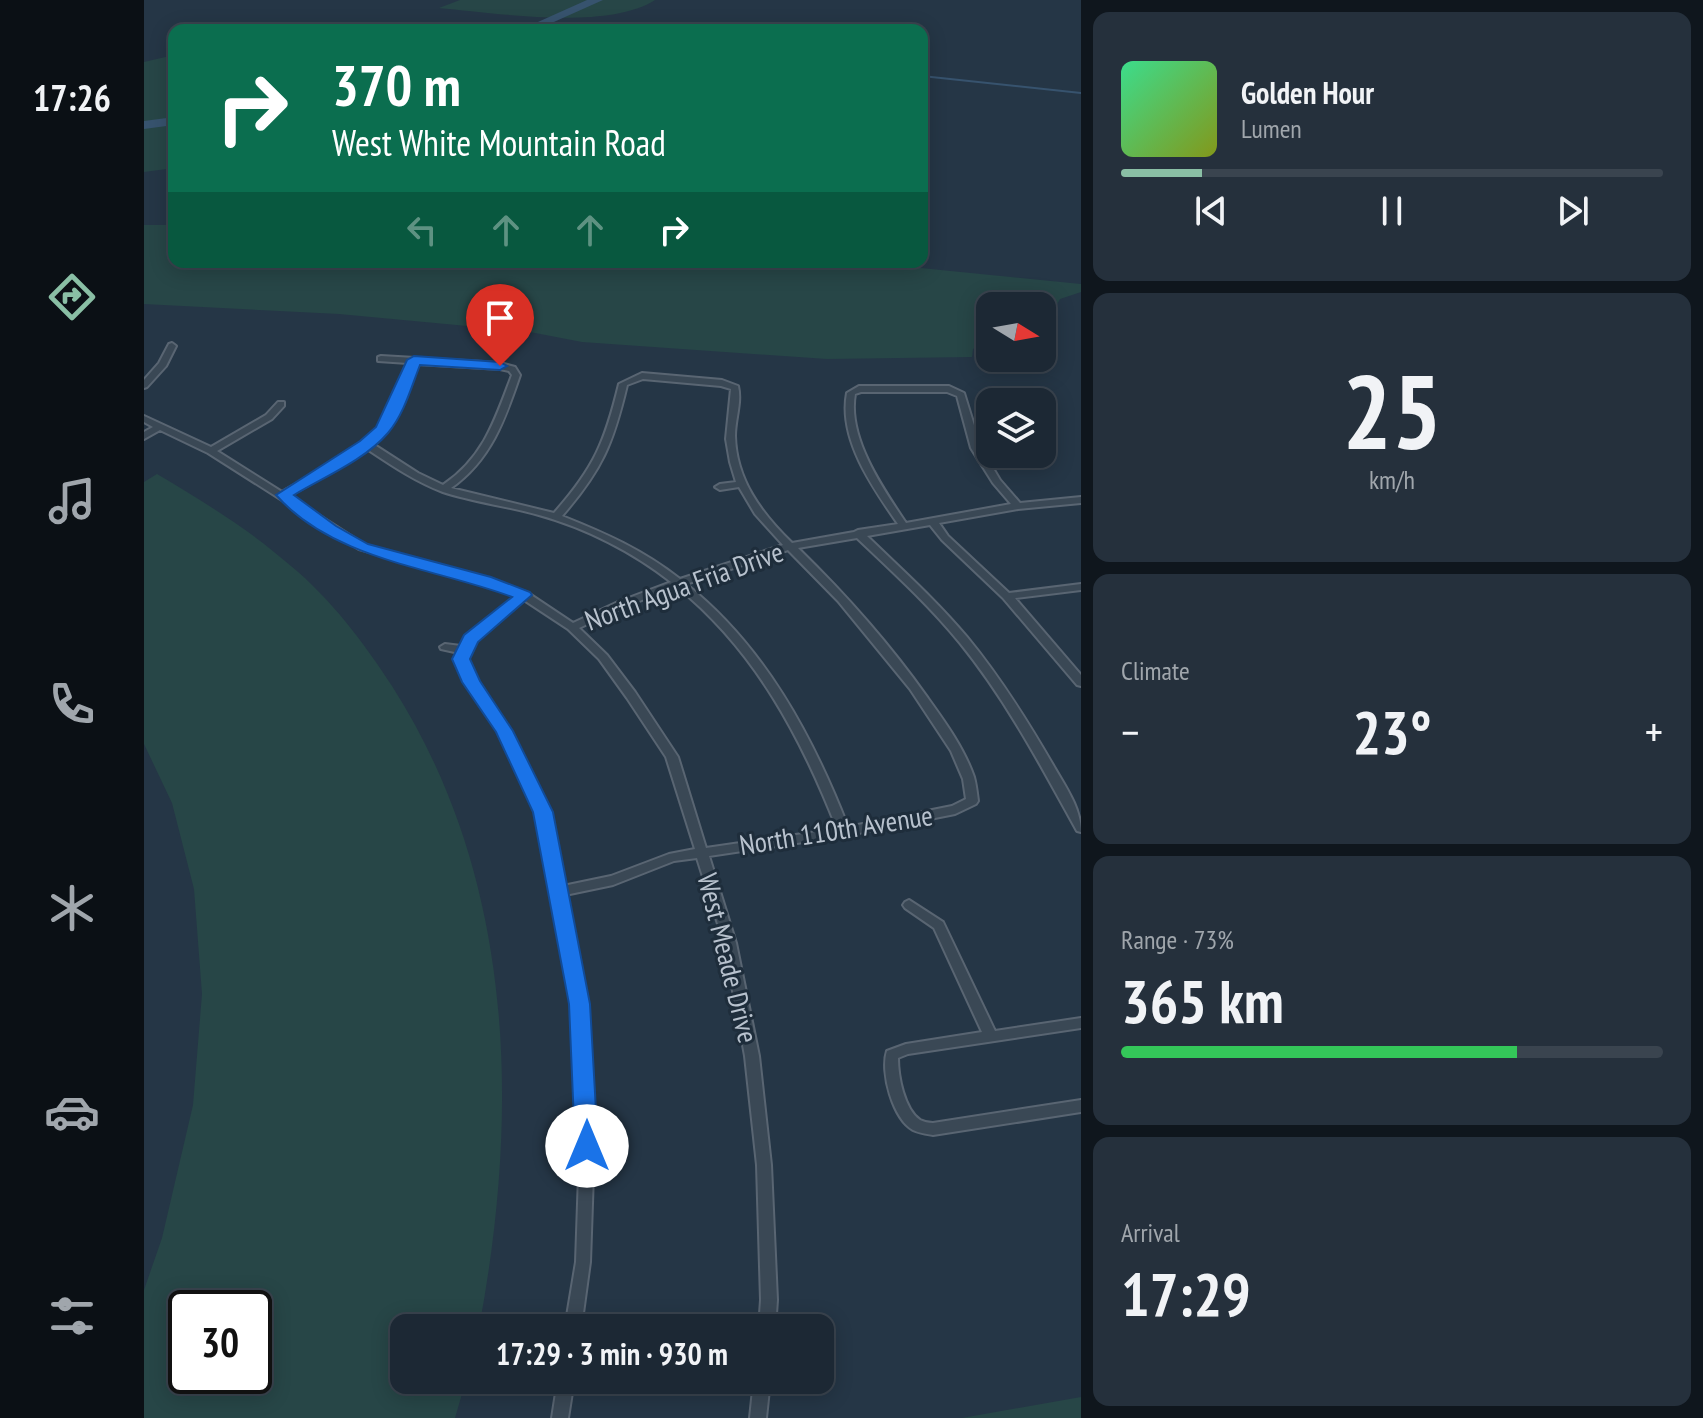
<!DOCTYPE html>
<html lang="en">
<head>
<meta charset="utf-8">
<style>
  :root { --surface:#1c2834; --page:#25303c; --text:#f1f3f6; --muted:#a0a6ac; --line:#3a444f; --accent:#8abfa5 }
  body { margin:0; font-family:"PT Sans Narrow",sans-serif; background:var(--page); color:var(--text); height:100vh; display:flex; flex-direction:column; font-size:30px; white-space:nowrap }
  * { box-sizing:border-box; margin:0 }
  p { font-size:26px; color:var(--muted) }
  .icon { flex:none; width:44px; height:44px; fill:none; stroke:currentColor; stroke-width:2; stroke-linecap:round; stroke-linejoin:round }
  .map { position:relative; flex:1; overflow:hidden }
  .panel { display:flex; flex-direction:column; gap:12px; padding:12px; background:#0f161d; width:622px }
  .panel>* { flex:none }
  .guide { position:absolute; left:24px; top:24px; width:760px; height:244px; border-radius:16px; box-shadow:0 4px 20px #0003,0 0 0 2px var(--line); background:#0b6e4f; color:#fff; overflow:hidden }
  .needle { width:52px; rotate:101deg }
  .buttons { position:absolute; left:832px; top:292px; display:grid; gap:16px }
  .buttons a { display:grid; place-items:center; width:80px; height:80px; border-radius:16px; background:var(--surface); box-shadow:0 4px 20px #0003,0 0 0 2px var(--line); font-size:40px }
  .speed { position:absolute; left:24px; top:1290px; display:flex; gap:16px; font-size:40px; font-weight:700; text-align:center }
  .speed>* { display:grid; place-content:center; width:104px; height:104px; border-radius:50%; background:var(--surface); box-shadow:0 4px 20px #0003,0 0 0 2px var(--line); line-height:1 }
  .speed .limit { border:4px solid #111; border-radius:12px; background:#fff; color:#111 }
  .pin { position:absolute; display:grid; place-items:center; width:68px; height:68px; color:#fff; margin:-82px -34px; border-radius:50% 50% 50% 0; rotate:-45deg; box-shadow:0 0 8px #0007 }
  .pin .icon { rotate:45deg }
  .me { position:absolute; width:88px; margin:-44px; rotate:0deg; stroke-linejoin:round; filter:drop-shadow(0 0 6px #0008) }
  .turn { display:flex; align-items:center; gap:28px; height:168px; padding:0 32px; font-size:36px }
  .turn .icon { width:104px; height:104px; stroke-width:2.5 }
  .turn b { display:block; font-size:56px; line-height:68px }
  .lanes { display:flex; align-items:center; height:76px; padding:0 32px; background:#0003; justify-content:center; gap:40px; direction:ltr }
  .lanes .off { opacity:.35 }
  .big { font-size:60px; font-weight:800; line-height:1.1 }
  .panel .widget { flex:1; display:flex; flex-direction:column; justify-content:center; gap:12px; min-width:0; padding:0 28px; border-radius:16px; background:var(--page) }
  .panel .dial { align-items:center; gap:0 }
  .dial b { font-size:104px; line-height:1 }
  .song { display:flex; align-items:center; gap:24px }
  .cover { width:96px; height:96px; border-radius:12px; background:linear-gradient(135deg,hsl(150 70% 55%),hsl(70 70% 35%)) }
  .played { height:8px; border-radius:4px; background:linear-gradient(90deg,var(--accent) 15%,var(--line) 15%) }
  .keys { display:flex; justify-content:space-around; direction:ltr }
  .heat { display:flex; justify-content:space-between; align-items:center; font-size:44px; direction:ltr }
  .charge { height:12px; border-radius:6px; background:linear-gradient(90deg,#34c759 73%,var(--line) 0) }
  .trip { position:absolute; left:246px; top:1314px; width:444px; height:80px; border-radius:16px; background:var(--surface); box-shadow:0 4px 20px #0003,0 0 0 2px var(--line); font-weight:800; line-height:80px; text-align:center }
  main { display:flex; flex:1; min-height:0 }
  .dock { display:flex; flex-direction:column; width:144px; justify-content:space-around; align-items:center; background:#0b1015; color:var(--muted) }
  .dock .icon { width:56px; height:56px }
  .dock .on { color:var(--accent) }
  .dock b { font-size:36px; color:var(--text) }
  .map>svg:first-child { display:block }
  .green { fill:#274647; fill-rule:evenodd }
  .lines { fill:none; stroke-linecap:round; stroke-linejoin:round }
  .stream { stroke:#37536e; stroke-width:2 }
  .river { fill:#37536e; fill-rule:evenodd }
  .street-casing { stroke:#596572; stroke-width:4 }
  .street { fill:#3a4855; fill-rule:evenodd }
  .route { fill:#1a73e8; stroke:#114b97; stroke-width:2 }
  .labels { text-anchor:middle; stroke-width:6; stroke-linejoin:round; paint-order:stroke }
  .street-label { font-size:28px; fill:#b8c2ce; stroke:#1e2d3b }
</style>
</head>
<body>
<main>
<nav class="dock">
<b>17:26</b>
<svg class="icon on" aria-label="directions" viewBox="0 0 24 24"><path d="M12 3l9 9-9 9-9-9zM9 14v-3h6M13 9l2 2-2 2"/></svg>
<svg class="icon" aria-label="music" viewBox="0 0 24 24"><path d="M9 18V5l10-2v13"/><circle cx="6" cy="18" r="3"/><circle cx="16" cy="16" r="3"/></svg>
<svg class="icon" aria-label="phone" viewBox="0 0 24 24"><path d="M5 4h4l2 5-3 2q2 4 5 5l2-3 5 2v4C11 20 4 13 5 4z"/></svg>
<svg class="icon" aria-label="climate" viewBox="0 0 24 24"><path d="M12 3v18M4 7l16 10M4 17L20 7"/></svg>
<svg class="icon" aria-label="car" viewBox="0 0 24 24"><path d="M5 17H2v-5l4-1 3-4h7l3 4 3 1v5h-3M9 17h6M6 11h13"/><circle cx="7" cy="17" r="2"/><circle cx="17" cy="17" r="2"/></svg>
<svg class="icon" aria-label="filters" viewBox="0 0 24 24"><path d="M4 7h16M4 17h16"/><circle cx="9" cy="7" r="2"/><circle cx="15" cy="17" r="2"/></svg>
</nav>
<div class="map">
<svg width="937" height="1418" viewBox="0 0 937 1418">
  <rect width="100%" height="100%" fill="#253646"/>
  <!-- green -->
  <path class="green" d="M316 0H511C463 31 351 13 295 8Z
    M30 55V168L0 172V62Z
    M0 225H30V262H717L937 284V292L916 299 911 308 898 314V306H846V339L829 349 828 357 683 359 438 342 386 332 195 314 0 304Z
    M13 474C60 502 106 530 147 566 187 599 220 643 248 686 371 878 376 1109 335 1328H260V1380H322L311 1418H0V1290L18 1238 49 1105 58 994 50 889 28 803 0 744V482ZM42 1308H110V1376H42Z
    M937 1397V1418H818Z"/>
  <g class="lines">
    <!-- stream -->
    <path class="stream" d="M778 76 937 93"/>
    <!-- river -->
    <path class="river" d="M443 0H459L392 30H376Z
      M30 117V125L0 129V121Z"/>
    <!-- street casing -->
    <g class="street-casing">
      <path id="street" d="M28 343 32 346 22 366 3 387 0 388V380L15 363 25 344Z
        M237 356 356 363 371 367 376 375C361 419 347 460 307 488L410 513C450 468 461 442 475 384L498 373 578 380 594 386C598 402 591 419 591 436 592 480 618 514 648 543L710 532 714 530 754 524C729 488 694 439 703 393L715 386H805L820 393 837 448 856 480 876 503 937 497V503L874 509 795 523 804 536 865 593 937 584V590L871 598 937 675V686L933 685 859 598 798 540 786 525 723 536C757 569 792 600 823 637 856 677 883 720 909 765 921 786 937 808 937 832L933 831C897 766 863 701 816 643 785 605 749 572 713 538L654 548C701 594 745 643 783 697 801 722 820 748 830 777 832 784 833 793 834 801L832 804 811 814 700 836 565 856 592 943 615 1056 627 1165 633 1300 631 1328H615L617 1300 613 1165 601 1056 580 943 553 858 530 861 469 885 421 895 442 1004 451 1116 446 1262 437 1328H421L432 1262 437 1116 428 1004 393 812 355 732 322 682 312 659 315 653 297 649 296 647 301 644 317 646 322 637 373 596 337 583 215 549 64 453 16 430 0 439V432L9 427 0 422V416L67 447 122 415 134 402H140V406L128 419 73 451 138 492C170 473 220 452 240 421 251 403 257 383 264 363L234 361V357ZM273 364 356 369 365 371 368 375C351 420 340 457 299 485L274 473 229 444C253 423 262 393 273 364ZM499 379 577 386 587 389 582 439 586 462 592 482 576 484 571 487 576 490 595 487 611 514 639 545 536 579C499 550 461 533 418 516 458 470 469 444 483 385ZM717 392H803L813 396 827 448 849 483 867 504 762 523C739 489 703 437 711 394ZM223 449C247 465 272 482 299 492 330 502 363 506 395 515 442 528 489 552 527 582L474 602 429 623 384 593 345 579 221 545 145 496 196 467ZM644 550 694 601 766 689 807 751 819 779 822 799 808 806 704 827C668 735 620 646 542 584ZM533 587C611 650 657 737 693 829L562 848 534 757 491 692 463 655 435 628 482 606ZM380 600 424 629 455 659 483 698 522 757 551 849 525 854 467 876 419 886 405 812 366 731 332 681 322 659 330 641Z
        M765 900 799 922 851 1031 937 1018V1028L764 1054 754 1058C754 1076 760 1109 776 1120 780 1122 784 1123 789 1123L937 1100V1112L789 1135C783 1134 775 1133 769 1130 749 1119 736 1072 743 1051L762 1044 838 1032 790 928 761 908 759 905 761 902Z
        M414 1380H430L424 1418H408Z
        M610 1380H626L622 1418H606Z"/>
    </g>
    <!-- street -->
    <use href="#street" class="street"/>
  </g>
  <!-- route -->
  <path class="route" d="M270 356 356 362 363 366 356 370 276 365C267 388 260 414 244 433 221 460 180 477 150 495L192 526 224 544 347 577 386 592 388 595 334 642 326 659 336 681 369 731 409 812 446 1004 454 1146 451 1153 443 1155 435 1153 431 1146 425 1004 389 812 352 732 318 682 308 659 320 635 368 597C291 568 189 560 132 495L216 441 232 427 263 360Z"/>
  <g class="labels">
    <!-- street labels -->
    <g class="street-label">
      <text transform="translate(540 586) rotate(-20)" y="10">North Agua Fria Drive</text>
      <text transform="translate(692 830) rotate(-9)" y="10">North 110th Avenue</text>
      <text transform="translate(584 958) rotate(76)" y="10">West Meade Drive</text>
    </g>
  </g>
</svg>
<div class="buttons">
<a><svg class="needle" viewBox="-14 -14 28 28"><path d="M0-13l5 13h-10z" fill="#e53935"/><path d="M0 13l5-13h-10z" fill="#a0a6ac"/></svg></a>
<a><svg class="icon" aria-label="layers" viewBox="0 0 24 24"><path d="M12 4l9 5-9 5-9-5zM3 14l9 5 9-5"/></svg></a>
</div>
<div class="speed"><div class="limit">30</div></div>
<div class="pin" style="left:356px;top:366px;background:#d93025"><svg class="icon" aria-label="arrive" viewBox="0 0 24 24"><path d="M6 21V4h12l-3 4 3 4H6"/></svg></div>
<svg class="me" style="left:443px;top:1146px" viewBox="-20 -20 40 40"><circle r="19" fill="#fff"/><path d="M0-13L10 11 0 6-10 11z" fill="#1a73e8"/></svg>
<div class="trip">17:29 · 3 min · 930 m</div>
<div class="guide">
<div class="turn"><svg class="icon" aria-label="right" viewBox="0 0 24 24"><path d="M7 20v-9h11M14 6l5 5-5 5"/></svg><div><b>370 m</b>West White Mountain Road</div></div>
<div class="lanes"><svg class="icon off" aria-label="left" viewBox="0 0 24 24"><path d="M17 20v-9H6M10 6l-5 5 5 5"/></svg><svg class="icon off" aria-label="ahead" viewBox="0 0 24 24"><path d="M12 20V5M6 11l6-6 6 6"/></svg><svg class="icon off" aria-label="ahead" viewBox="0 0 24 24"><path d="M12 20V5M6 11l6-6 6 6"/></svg><svg class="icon" aria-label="right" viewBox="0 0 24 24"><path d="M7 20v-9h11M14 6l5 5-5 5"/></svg></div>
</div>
</div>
<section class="panel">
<div class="widget">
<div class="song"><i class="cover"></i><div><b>Golden Hour</b><p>Lumen</p></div></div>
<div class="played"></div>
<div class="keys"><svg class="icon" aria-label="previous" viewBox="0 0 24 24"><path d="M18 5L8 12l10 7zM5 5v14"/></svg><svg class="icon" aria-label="pause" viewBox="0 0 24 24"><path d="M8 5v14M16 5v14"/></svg><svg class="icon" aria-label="next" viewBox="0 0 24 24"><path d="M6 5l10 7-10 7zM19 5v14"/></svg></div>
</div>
<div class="widget dial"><b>25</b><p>km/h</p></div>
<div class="widget"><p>Climate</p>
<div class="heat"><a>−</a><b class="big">23°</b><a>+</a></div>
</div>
<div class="widget"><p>Range · 73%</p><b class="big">365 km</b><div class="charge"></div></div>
<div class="widget"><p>Arrival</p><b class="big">17:29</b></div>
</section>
</main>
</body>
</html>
